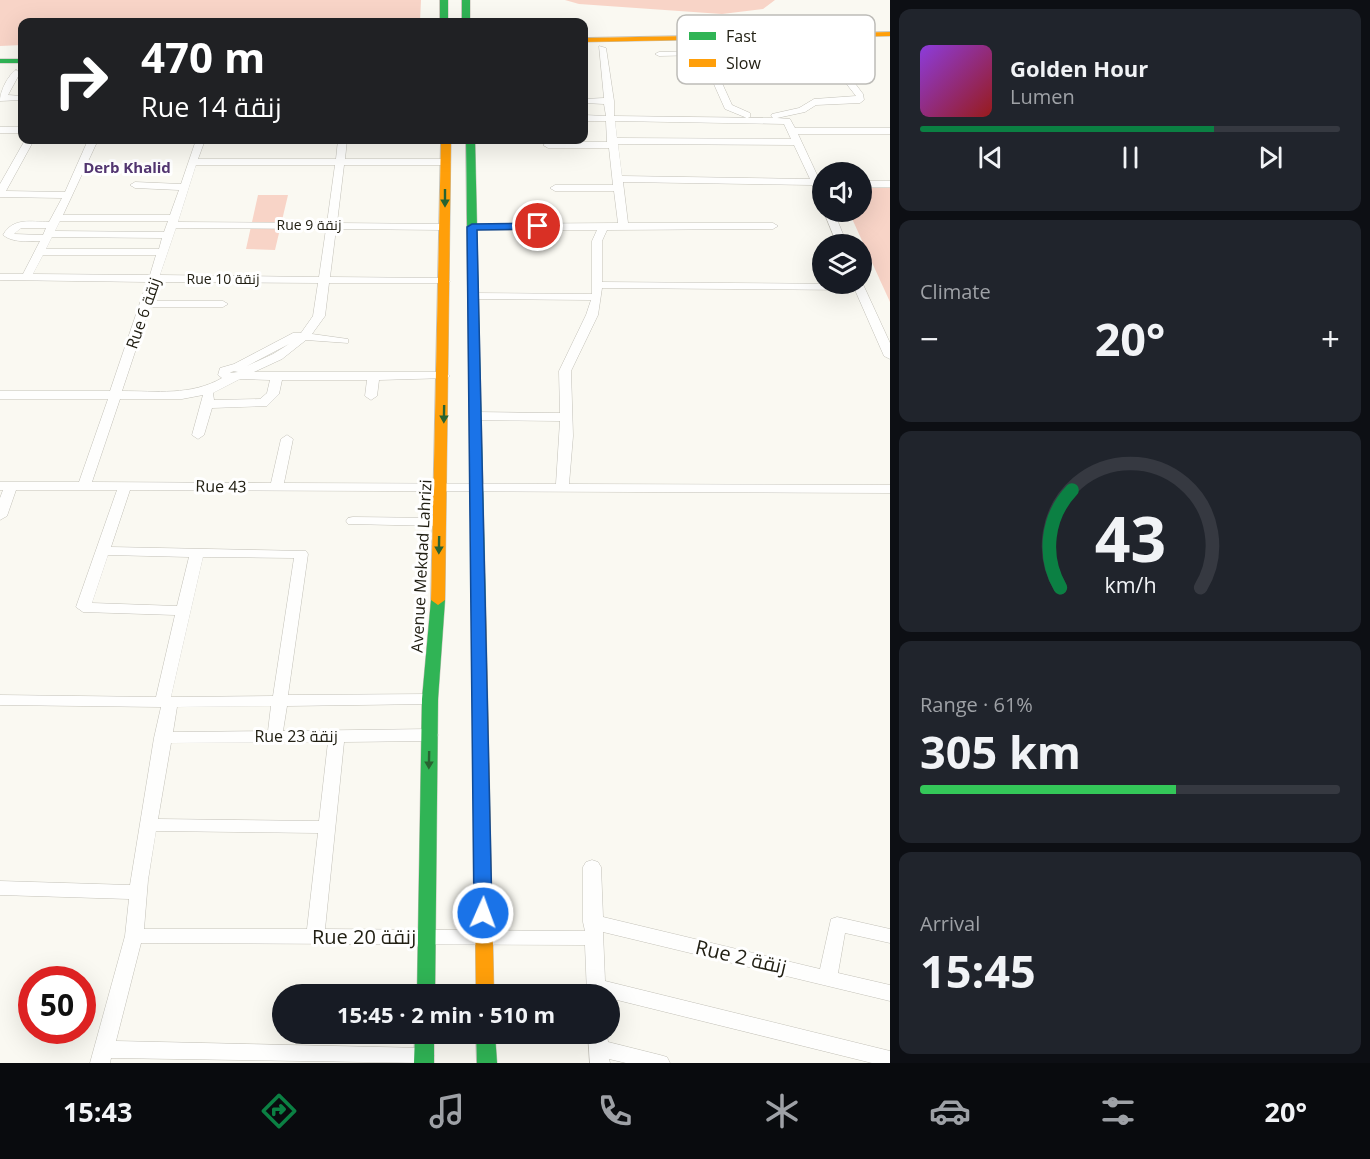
<!DOCTYPE html>
<html lang="en">
<head>
<meta charset="utf-8">
<style>
  :root { --surface:#171b24; --page:#20242c; --text:#f1f3f6; --muted:#9ea1a6; --line:#363941; --accent:#0b8043 }
  body { margin:0; font-family:"Open Sans",Cairo,sans-serif; background:var(--page); color:var(--text); height:100vh; display:flex; flex-direction:column; font-size:22px; white-space:nowrap }
  * { box-sizing:border-box; margin:0 }
  p { font-size:20px; color:var(--muted) }
  .icon { flex:none; width:33px; height:33px; fill:none; stroke:currentColor; stroke-width:2; stroke-linecap:round; stroke-linejoin:round }
  .map { position:relative; flex:1; overflow:hidden }
  .side { display:flex; flex-direction:column; gap:9px; padding:9px; background:#0d0f14; width:480px }
  .side>* { flex:none }
  .hud { position:absolute; left:18px; top:18px; width:570px; height:126px; border-radius:12px; box-shadow:0 6px 24px #0002; background:#202124; color:#fff; overflow:hidden }
  .controls { position:absolute; left:812px; top:162px; display:grid; gap:12px }
  .controls a { display:grid; place-items:center; width:60px; height:60px; border-radius:50%; background:var(--surface); box-shadow:0 6px 24px #0002; font-size:30px }
  .speed { position:absolute; left:18px; top:966px; display:flex; gap:12px; font-size:30px; font-weight:700; text-align:center }
  .speed>* { display:grid; place-content:center; width:78px; height:78px; border-radius:50%; background:var(--surface); box-shadow:0 6px 24px #0002; line-height:1 }
  .speed .limit { border:9px solid #d22; background:#fff; color:#111 }
  .pin { position:absolute; display:grid; place-items:center; width:51px; height:51px; color:#fff; margin:-26px; border:3px solid #fff; border-radius:50%; box-shadow:0 2px 6px #0007 }
  .me { position:absolute; width:66px; margin:-33px; rotate:2deg; stroke-linejoin:round; filter:drop-shadow(0 0 4px #0008) }
  .turn { display:flex; align-items:center; gap:21px; height:126px; padding:0 24px; font-size:27px }
  .turn .icon { width:78px; height:78px; stroke-width:2.5 }
  .turn b { display:block; font-size:42px; line-height:51px }
  .big { font-size:45px; font-weight:700; line-height:1.1 }
  .side .widget { flex:1; display:flex; flex-direction:column; justify-content:center; gap:9px; min-width:0; padding:0 21px; border-radius:12px; background:var(--page) }
  .side .dial { align-items:center; gap:0 }
  .dial svg { height:156px; overflow:visible; fill:none; stroke:var(--line); stroke-width:7; stroke-linecap:round; text-anchor:middle }
  .dial text { fill:var(--text); stroke:none }
  .song { display:flex; align-items:center; gap:18px }
  .cover { width:72px; height:72px; border-radius:9px; background:linear-gradient(135deg,hsl(270 70% 55%),hsl(0 70% 35%)) }
  .played { height:6px; border-radius:3px; background:linear-gradient(90deg,var(--accent) 70%,var(--line) 70%) }
  .keys { display:flex; justify-content:space-around; direction:ltr }
  .heat { display:flex; justify-content:space-between; align-items:center; font-size:33px; direction:ltr }
  .charge { height:9px; border-radius:4px; background:linear-gradient(90deg,#34c759 61%,var(--line) 0) }
  .trip { position:absolute; left:272px; top:984px; width:348px; height:60px; border-radius:30px; background:var(--surface); box-shadow:0 6px 24px #0002; font-weight:700; line-height:60px; text-align:center }
  .tabs { display:flex; height:96px; justify-content:space-around; align-items:center; background:#090b0e; color:var(--muted) }
  .tabs .icon { width:42px; height:42px }
  .tabs .active { color:var(--accent) }
  .tabs b { font-size:27px; color:var(--text) }
  main { display:flex; flex:1; min-height:0 }
  .map>svg:first-child { display:block }
  .green { fill:#f8d4c7 }
  .lines { fill:none; stroke-linecap:round; stroke-linejoin:round }
  .street-casing { stroke:#c3c1b8; stroke-width:1 }
  .fast-casing { stroke:#c3c1b8; stroke-width:1 }
  .slow-casing { stroke:#c3c1b8; stroke-width:1 }
  .street { fill:#fefefd; fill-rule:evenodd }
  .fast { fill:#30b455; fill-rule:evenodd }
  .slow { fill:#ff9f0a; fill-rule:evenodd }
  .oneway { fill:#286331 }
  .route { fill:#1a73e8; stroke:#114b97; stroke-width:1.5 }
  .labels { text-anchor:middle; stroke-width:6; stroke-linejoin:round; paint-order:stroke }
  .far-street-label { font-size:14px; fill:#222014; stroke:#fff }
  .far-neighbourhood-label { font-size:15px; font-weight:bold; fill:#533671; stroke:#fff }
  .street-label { font-size:16px; fill:#222014; stroke:#fff }
  .near-street-label { font-size:20px; fill:#222014; stroke:#fff }
  .key { fill:#fff; stroke:#bdbcb8; stroke-width:1.5 }
  .key-label { font-size:16px; fill:#222014 }
</style>
</head>
<body>
<main>
<div class="map">
<svg width="890" height="1063" viewBox="0 0 890 1063">
  <rect width="100%" height="100%" fill="#faf9f2"/>
  <!-- green -->
  <path class="green" d="M0 0H421L420 22H22V45L0 46Z
    M565 0H775L763 9 722 14 579 4Z
    M861 188H890V302L849 212H861Z
    M258 195H288L275 250 246 249Z"/>
  <g class="lines">
    <!-- street casing -->
    <g class="street-casing">
      <path id="street" d="M818 42H824L863 94 864 100 860 103 816 105 805 112 777 118 790 119 795 128H890V134H798L819 179H822V198L819 197 812 185 623 182 628 223H773L778 226 773 229 607 230 602 241V282L853 284 862 282 890 343V359L884 356 855 290 602 288 598 315 571 371 573 436 569 484 890 485V493L130 490 111 547 306 551 308 554 288 695 430 694 435 695 438 699 435 703 430 704 287 706 283 731 430 729 436 731 438 735 436 739 430 741 344 742 325 929 585 931 583 922V867L586 862 592 860 598 862 601 867 603 917 820 969 831 919 837 917 890 929V943L845 933 838 973 890 985V1001L603 932 605 981 890 1051V1063H872L609 998V994H587L585 945 141 943 116 1041 424 1048 431 1050 434 1056 428 1063 111 1058 110 1063H90L125 936 129 899 0 895V881L130 885 154 738 161 707 0 705V695L156 697 175 615 83 612 76 607 117 490H16L7 516 0 520V498L3 490H0V482H79L108 399H0V391H110L147 282 0 280V274H23L40 241C27 241 13 243 3 235 13 217 31 222 49 222L62 198 0 197V184L25 140H34L6 191 65 192 88 140H98L63 215H170L179 190 135 188 130 185 135 182 181 184 196 140H205L198 159H336L338 140H347L345 159H446L451 162 446 165H344L337 223 445 224 450 227 445 230 336 229 330 277 445 278 450 281 449 283H329L325 316 312 334 348 339V343L306 340 282 359 254 372H444L448 374 450 376 448 378 379 380 377 396 371 400 365 396 367 380H282L279 394 267 406 212 408 204 435 198 439 192 435 203 395 182 399H120L92 482 271 483 281 439 287 435 293 439 284 483 556 484 560 421 476 420 470 416 476 412 560 413 559 371 586 315 591 300 473 299 468 296 473 293 592 294V241L597 230H472L467 227 472 224 618 223 614 191H555L550 188 555 185H613L609 148H548L543 145 548 142H607L606 121H584V115L606 116 604 104 584 103V99L604 98 599 46 606 48 614 101V116L773 118 771 116 772 114 799 108 814 99 856 96 845 82H780L776 79 780 76H841L825 55 725 56 721 54 725 52 822 51 817 44ZM615 121 784 124 791 139 617 138ZM618 144 794 145 810 179 622 176ZM196 165H335L327 223 178 222ZM60 221H168L164 232 55 231ZM21 228H46L43 235 14 234ZM176 228 326 229 319 277 160 275ZM52 237 162 238 159 249H46ZM43 255H156L150 275 33 274ZM158 282 318 283 313 316 301 333H293L234 364 220 368 218 375 222 378C191 396 156 391 122 391L150 307H223L228 304 223 301H152ZM289 344 273 354 247 366ZM233 371 238 372 230 373ZM240 379 270 380 267 393 260 399 214 400 213 393ZM108 555 189 557 177 606 92 603ZM203 557 294 558 273 696 171 697ZM271 706 268 731 173 732 177 707ZM328 742 319 821 158 819 171 743ZM156 831 318 833 307 929H144L148 880Z
        M696 44 703 46 702 55 659 56 655 54 659 52 695 51Z
        M16 70 20 73 8 95 22 96V100L0 101C0 91 8 75 16 70Z
        M762 76 763 78 759 81 722 83 732 105 750 113V117L747 118 725 109 713 82 721 77Z
        M0 127H22V133H0Z
        M861 181H890V187H861Z
        M824 212H834L847 244H837Z
        M353 517 439 518 446 522 439 526 348 524 346 521 348 518Z
        M588 1034H607L608 1042 660 1055 667 1057 670 1063H626L609 1059 610 1063H590Z"/>
    </g>
    <!-- fast casing -->
    <g class="fast-casing">
      <path id="fast" d="M440 0H448V22H440Z
        M462 0H470V22H462Z
        M0 59H22V63H0Z
        M466 140H475L486 615 479 620 472 615Z
        M438 595 445 600 438 699 435 994H417L422 699 431 600Z
        M415 1034H434V1063H414Z
        M476 1034H495L497 1063H477Z"/>
    </g>
    <!-- slow casing -->
    <g class="slow-casing">
      <path id="slow" d="M890 32V36L584 42V38Z
        M441 140H451L445 600 438 605 431 600Z
        M479 610 486 615 494 994H476L472 615Z"/>
    </g>
    <!-- street -->
    <use href="#street" class="street"/>
    <!-- fast -->
    <use href="#fast" class="fast"/>
    <!-- slow -->
    <use href="#slow" class="slow"/>
  </g>
  <!-- one-way arrows -->
  <defs><path id="oneway-solid" d="M-6-.8H1V-3.2L6.5 0L1 3.2V.8H-6Z" transform="scale(1.5)"/></defs>
  <g class="oneway">
    <use href="#oneway-solid" transform="translate(445 198) rotate(90)"/>
    <use href="#oneway-solid" transform="translate(444 414) rotate(91)"/>
    <use href="#oneway-solid" transform="translate(439 545) rotate(91)"/>
    <use href="#oneway-solid" transform="translate(429 760) rotate(91)"/>
  </g>
  <!-- route -->
  <path class="route" d="M538 223 542 224V229L477 230 492 913 490 918H477L474 913 467 227 472 224Z"/>
  <g class="labels">
    <!-- far-street labels -->
    <g class="far-street-label">
      <text x="309" y="230">Rue 9 زنقة</text>
      <text x="223" y="284">Rue 10 زنقة</text>
    </g>
    <!-- far-neighbourhood labels -->
    <g class="far-neighbourhood-label">
      <text x="127" y="173">Derb Khalid</text>
    </g>
    <!-- street labels -->
    <g class="street-label">
      <text transform="translate(143 313) rotate(-71)" y="6">Rue 6 زنقة</text>
      <text transform="translate(221 486) rotate(1)" y="6">Rue 43</text>
      <text transform="translate(421 566) rotate(-87)" y="6">Avenue Mekdad Lahrizi</text>
      <text x="296" y="742">Rue 23 زنقة</text>
    </g>
    <!-- near-street labels -->
    <g class="near-street-label">
      <text x="364" y="944">Rue 20 زنقة</text>
      <text transform="translate(741 957) rotate(13)" y="7">Rue 2 زنقة</text>
    </g>
  </g>
  <!-- legend -->
  <rect x="677" y="15" width="198" height="69" rx="9" class="key"/>
  <rect x="689" y="32" width="27" height="8" fill="#30b455"/>
  <rect x="689" y="59" width="27" height="8" fill="#ff9f0a"/>
  <g class="key-label">
    <text x="726" y="42">Fast</text>
    <text x="726" y="69">Slow</text>
  </g>
</svg>
<div class="controls">
<a><svg class="icon" aria-label="sound" viewBox="0 0 24 24"><path d="M4 9h4l5-4v14l-5-4H4zM17 9q2 3 0 6"/></svg></a>
<a><svg class="icon" aria-label="layers" viewBox="0 0 24 24"><path d="M12 4l9 5-9 5-9-5zM3 14l9 5 9-5"/></svg></a>
</div>
<div class="speed"><div class="limit">50</div></div>
<div class="pin" style="left:538px;top:226px;background:#d93025"><svg class="icon" aria-label="arrive" viewBox="0 0 24 24"><path d="M6 21V4h12l-3 4 3 4H6"/></svg></div>
<svg class="me" style="left:483px;top:913px" viewBox="-20 -20 40 40"><circle r="17" fill="#1a73e8" stroke="#fff" stroke-width="3"/><path d="M0-11L8 9 0 5-8 9z" fill="#fff"/></svg>
<div class="trip">15:45 · 2 min · 510 m</div>
<div class="hud">
<div class="turn"><svg class="icon" aria-label="right" viewBox="0 0 24 24"><path d="M7 20v-9h11M14 6l5 5-5 5"/></svg><div><b>470 m</b>Rue 14 زنقة</div></div>
</div>
</div>
<section class="side">
<div class="widget">
<div class="song"><i class="cover"></i><div><b>Golden Hour</b><p>Lumen</p></div></div>
<div class="played"></div>
<div class="keys"><svg class="icon" aria-label="previous" viewBox="0 0 24 24"><path d="M18 5L8 12l10 7zM5 5v14"/></svg><svg class="icon" aria-label="pause" viewBox="0 0 24 24"><path d="M8 5v14M16 5v14"/></svg><svg class="icon" aria-label="next" viewBox="0 0 24 24"><path d="M6 5l10 7-10 7zM19 5v14"/></svg></div>
</div>
<div class="widget"><p>Climate</p>
<div class="heat"><a>−</a><b class="big">20°</b><a>+</a></div>
</div>
<div class="widget dial"><svg viewBox="0 0 100 80">
<path d="M14 69A42 42 0 1 1 86 69"/>
<path d="M14 69A42 42 0 0 1 20 19" stroke="#0b8043"/>
<text x="50" y="56" font-size="32" font-weight="700">43</text>
<text x="50" y="72" font-size="11">km/h</text>
</svg></div>
<div class="widget"><p>Range · 61%</p><b class="big">305 km</b><div class="charge"></div></div>
<div class="widget"><p>Arrival</p><b class="big">15:45</b></div>
</section>
</main>
<nav class="tabs">
<b>15:43</b>
<svg class="icon active" aria-label="directions" viewBox="0 0 24 24"><path d="M12 3l9 9-9 9-9-9zM9 14v-3h6M13 9l2 2-2 2"/></svg>
<svg class="icon" aria-label="music" viewBox="0 0 24 24"><path d="M9 18V5l10-2v13"/><circle cx="6" cy="18" r="3"/><circle cx="16" cy="16" r="3"/></svg>
<svg class="icon" aria-label="phone" viewBox="0 0 24 24"><path d="M5 4h4l2 5-3 2q2 4 5 5l2-3 5 2v4C11 20 4 13 5 4z"/></svg>
<svg class="icon" aria-label="climate" viewBox="0 0 24 24"><path d="M12 3v18M4 7l16 10M4 17L20 7"/></svg>
<svg class="icon" aria-label="car" viewBox="0 0 24 24"><path d="M5 17H2v-5l4-1 3-4h7l3 4 3 1v5h-3M9 17h6M6 11h13"/><circle cx="7" cy="17" r="2"/><circle cx="17" cy="17" r="2"/></svg>
<svg class="icon" aria-label="filters" viewBox="0 0 24 24"><path d="M4 7h16M4 17h16"/><circle cx="9" cy="7" r="2"/><circle cx="15" cy="17" r="2"/></svg>
<b>20°</b>
</nav>
</body>
</html>
